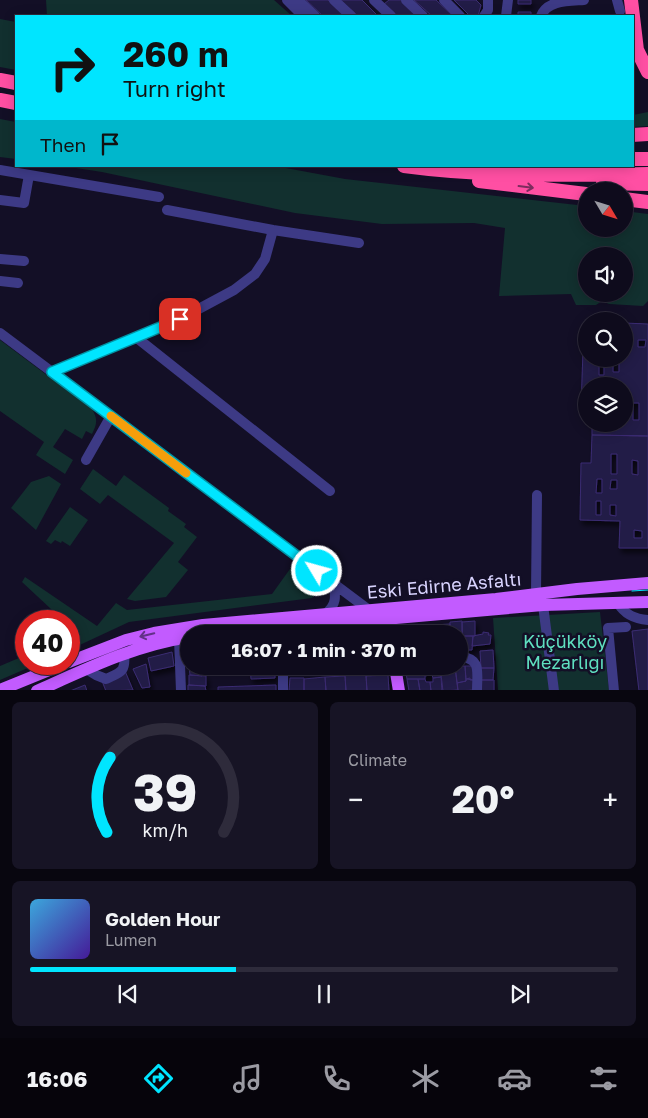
<!DOCTYPE html>
<html lang="en">
<head>
<meta charset="utf-8">
<style>
  :root { --surface:#0e0b1c; --page:#171425; --text:#f1f3f6; --muted:#9b9ba3; --line:#2e2b3b; --accent:#00e5ff }
  body { margin:0; font-family:"Golos Text",sans-serif; background:var(--page); color:var(--text); height:100vh; display:flex; flex-direction:column; font-size:19px; white-space:nowrap }
  * { box-sizing:border-box; margin:0 }
  p { font-size:16px; color:var(--muted) }
  .icon { flex:none; width:28px; height:28px; fill:none; stroke:currentColor; stroke-width:2; stroke-linecap:round; stroke-linejoin:round }
  .map { position:relative; height:690px; overflow:hidden }
  .details { display:flex; flex-direction:column; gap:12px; padding:12px; background:#08060f; flex:1 }
  .details>* { flex:none }
  .top-card { position:absolute; left:15px; top:15px; width:619px; height:152px; border-radius:0px; box-shadow:0 2px 12px #0003,0 0 0 1px var(--line); background:#00e5ff; color:#111; overflow:hidden }
  .needle { width:32px; rotate:128deg }
  .buttons { position:absolute; left:578px; top:182px; display:grid; gap:10px }
  .buttons a { display:grid; place-items:center; width:55px; height:55px; border-radius:50%; background:var(--surface); box-shadow:0 2px 12px #0003,0 0 0 1px var(--line); font-size:25px }
  .speed { position:absolute; left:15px; top:610px; display:flex; gap:10px; font-size:25px; font-weight:700; text-align:center }
  .speed>* { display:grid; place-content:center; width:65px; height:65px; border-radius:50%; background:var(--surface); box-shadow:0 2px 12px #0003,0 0 0 1px var(--line); line-height:1 }
  .speed .limit { border:8px solid #d22; background:#fff; color:#111 }
  .pin { position:absolute; display:grid; place-items:center; width:42px; height:42px; color:#fff; margin:-21px; border-radius:10px; box-shadow:0 2px 8px #0006 }
  .me { position:absolute; width:55px; margin:-28px; rotate:307deg; stroke-linejoin:round; filter:drop-shadow(0 0 4px #0008) }
  .turn { display:flex; align-items:center; gap:18px; height:105px; padding:0 25px; font-size:22px }
  .turn .icon { width:65px; height:65px; stroke-width:2.5 }
  .turn b { display:block; font-size:35px; line-height:42px }
  .then { display:flex; align-items:center; height:48px; padding:0 25px; background:#0003; gap:10px; font-size:19px }
  .big { font-size:38px; font-weight:700; line-height:1.1 }
  .details .widget { flex:1; display:flex; flex-direction:column; justify-content:center; gap:8px; min-width:0; padding:0 18px; border-radius:8px; background:var(--page) }
  .details .dial { align-items:center; gap:0 }
  .dial svg { height:130px; overflow:visible; fill:none; stroke:var(--line); stroke-width:7; stroke-linecap:round; text-anchor:middle }
  .dial text { fill:var(--text); stroke:none }
  .song { display:flex; align-items:center; gap:15px }
  .cover { width:60px; height:60px; border-radius:8px; background:linear-gradient(135deg,hsl(200 70% 55%),hsl(260 70% 35%)) }
  .played { height:5px; border-radius:2px; background:linear-gradient(90deg,var(--accent) 35%,var(--line) 35%) }
  .keys { display:flex; justify-content:space-around; direction:ltr }
  .heat { display:flex; justify-content:space-between; align-items:center; font-size:28px; direction:ltr }
  .details .tiles { flex:1; display:grid; gap:12px; grid-template-columns:1fr 1fr }
  .widget:last-child { grid-column:span 2 }
  .trip { position:absolute; left:180px; top:625px; width:288px; height:50px; border-radius:25px; background:var(--surface); box-shadow:0 2px 12px #0003,0 0 0 1px var(--line); font-weight:700; line-height:50px; text-align:center }
  .tab-bar { display:flex; height:80px; justify-content:space-around; align-items:center; background:#06040b; color:var(--muted) }
  .tab-bar .icon { width:35px; height:35px }
  .tab-bar .active { color:var(--accent) }
  .tab-bar b { font-size:22px; color:var(--text) }
  .map>svg:first-child { display:block }
  .green { fill:#12302f; fill-rule:evenodd }
  .building { fill:#241b47; stroke:#3b2d73; fill-rule:evenodd; filter:url(#shadow) }
  .lines { fill:none; stroke-linecap:round; stroke-linejoin:round }
  .minor { stroke:#3d3a85; stroke-width:10 }
  .major { stroke:#c25bff; stroke-width:12 }
  .highway { stroke:#ff4fa3; stroke-width:14 }
  .tram { stroke:#00e5ff; stroke-width:1 }
  .oneway { stroke:#7d2c5e }
  .oneway2 { stroke:#623188 }
  .route-casing { stroke:#0095a6; stroke-width:12 }
  .route { stroke:#00e5ff; stroke-width:9 }
  .slow { stroke:#f59e0b; stroke-width:9 }
  .labels { text-anchor:middle; stroke-width:5; stroke-linejoin:round; paint-order:stroke }
  .street-label { font-size:18px; fill:#d9d4ff; stroke:#130f26 }
  .park-label { font-size:18px; fill:#5fe0c0; stroke:#130f26 }
</style>
</head>
<body>
<div class="map">
<svg width="648" height="691" viewBox="0 0 648 691">
  <defs>
    <filter id="shadow"><feDropShadow dx="2.5" dy="4.5" stdDeviation="2.5" flood-color="#0009"/></filter>
  </defs>
  <rect width="100%" height="100%" fill="#130f26"/>
  <!-- green -->
  <path class="green" d="M46 0H274L292 16H47Z
    M0 19 16 22V70L0 67Z
    M648 112V126L633 127V115Z
    M0 119 16 122V159L0 157Z
    M63 166H275L345 179 586 206V229H624V211L648 214V301L643 306 609 304 602 301 596 305H576L571 294 499 296 505 228 474 223 382 224 295 213 102 172ZM586 256H624V294H586Z
    M0 340 92 409C98 419 97 424 92 434L86 431 82 439 65 429 53 447 73 460 65 474 36 455 44 442 0 411Z
    M93 469 116 486 124 475 169 508 168 511 186 524 184 527 197 537 178 562 188 570 166 597 135 601 127 599 174 543 108 495 100 504 80 489Z
    M49 476 61 484 36 530 11 508 31 482Z
    M70 507 88 520 70 546 62 541 61 543 55 540 51 544 46 541Z
    M295 562 319 581 323 587 312 598 129 622 69 650V621H57L51 609 22 582 25 577 97 626 116 603 127 610 272 594Z
    M600 612 609 690H498L493 618Z
    M26 655V664H37L0 680V666Z"/>
  <!-- building -->
  <path class="building" d="M306 0H328L345 16H323Z
    M340 0H362L378 16H358Z
    M389 0H402L420 16H397L384 4Z
    M414 0H436L453 16H432Z
    M454 0H476L481 5 478 16H470Z
    M518 0H531V4H518Z
    M518 12H531V16H518Z
    M624 323 648 324V436L592 435V424H624V386H604V383H599V386H586V408H581L583 350H586V359H624ZM638 340H646L645 347H638ZM599 361H604V375H599ZM613 361H619V372H613ZM633 403H639V420H633Z
    M592 435 648 436V548H619L620 521 580 520 581 463H591ZM611 454H617V474H611ZM632 460 638 461V475L632 474ZM597 479H602V493H596ZM611 480H617V489H610ZM596 501H601V515H596ZM610 505H616V516L610 515ZM634 530 642 531V538H634Z
    M462 621 463 651H459V634H450V622Z
    M475 621V636H462V622Z
    M450 624V634H434L433 625Z
    M433 626 434 634H419L418 627Z
    M418 627 419 634H401L400 629Z
    M648 629V691H639L632 631Z
    M377 630V634H362V632Z
    M483 632 489 633 488 635H491L490 644 472 646 473 636 483 634Z
    M462 636H473L472 650H463Z
    M493 650 494 668H481L480 651Z
    M172 652 174 666 151 671 148 658Z
    M146 664 150 687 142 688 133 669Z
    M189 666H201L202 676 190 675Z
    M250 666H275V678L251 679Z
    M405 666H428L429 675 425 676V679H407Z
    M428 666H439L441 677 433 678 432 675H429Z
    M440 666H455L458 690 443 691Z
    M465 666H475L474 680 466 679Z
    M465 666 466 681 457 683 455 667Z
    M481 668H494L493 680H480Z
    M125 671 133 690 106 691 102 681Z
    M366 674 367 691H346L345 675Z
    M189 675 206 676V686L189 685Z
    M388 675 389 691H367L366 676Z
    M345 676 346 691H326L325 677Z
    M325 677 326 691H304V679Z
    M441 677 442 691H431L430 682H433V678Z
    M290 678H304V691H289Z
    M470 678V680H474L473 690 458 691 457 683 466 681V679Z
    M407 679H418L420 691H409Z
    M418 679H425L426 682H430L431 691H420Z
    M480 680H494V691H479Z
    M85 685 87 691H70Z
    M188 685 205 686 206 691H188Z
    M276 685V691H218V687Z"/>
  <g class="lines">
    <!-- minor -->
    <path class="minor" d="M287 0 303 16
      M298 0 315 16
      M334 0 351 16
      M374 0 391 16
      M406 0 423 16
      M444 0 460 16
      M617 0 620 11
      M484 16 488 10V0
      M506 16 508 0
      M541 16C547 0 569 1 584 0
      M0 170 159 197
      M0 200 24 203 29 175
      M167 210 273 230 359 243
      M0 259 24 261
      M0 281 18 283
      M0 333 369 610
      M137 338 330 491
      M52 372 180 319 234 290 255 274 265 259 273 230
      M86 460 111 416
      M536 594 537 495
      M618 603C625 615 635 619 648 620
      M543 605 554 691
      M325 614C337 605 336 596 333 583
      M179 639 181 691
      M459 656C482 659 477 671 477 691
      M86 669 96 675 106 679C121 672 126 672 124 654
      M283 670 338 666
      M283 691V666
      M614 691 608 628 626 627"/>
    <!-- major -->
    <path class="major" d="M389 611 391 634
      M215 634 543 605 648 602
      M69 662 126 640 154 633 203 625 496 599 577 589 648 583
      M395 666 399 691
      M0 690 64 664
      M37 691C86 669 135 645 189 637"/>
    <!-- highway -->
    <path class="highway" d="M631 0 637 50 648 72
      M0 80 16 83
      M0 100 16 103
      M632 135 648 134
      M632 159H648
      M404 166C486 177 566 175 648 174
      M479 181 586 194
      M603 183 648 184
      M624 199 648 202"/>
    <!-- tram -->
    <path class="tram" d="M632 591 648 590"/>
  </g>
  <!-- one-way arrows -->
  <defs><path id="oneway-shaft" d="M-6 0H5M1.5-3L5.5 0L1.5 3" fill="none" stroke-width="1.6" stroke-linecap="round" stroke-linejoin="round" transform="scale(1.25)"/></defs>
  <use class="oneway" href="#oneway-shaft" transform="translate(526 187) rotate(7)"/>
  <use class="oneway2" href="#oneway-shaft" transform="translate(147 635) rotate(166)"/>
  <g class="lines">
    <!-- route casing -->
    <g class="route-casing">
      <path id="route" d="M180 319 52 372 317 571"/>
    </g>
    <!-- route -->
    <use href="#route" class="route"/>
    <!-- slow -->
    <path class="slow" d="M111 416 186 473"/>
  </g>
  <g class="labels">
    <!-- street labels -->
    <g class="street-label">
      <text transform="translate(444 586) rotate(-5)" y="6">Eski Edirne Asfaltı</text>
    </g>
    <!-- park labels -->
    <g class="park-label">
      <text x="565" y="648">Küçükköy<tspan x="565" dy="21">Mezarlığı</tspan></text>
    </g>
  </g>
</svg>
<div class="buttons">
<a><svg class="needle" viewBox="-14 -14 28 28"><path d="M0-13l5 13h-10z" fill="#e53935"/><path d="M0 13l5-13h-10z" fill="#9b9ba3"/></svg></a>
<a><svg class="icon" aria-label="sound" viewBox="0 0 24 24"><path d="M4 9h4l5-4v14l-5-4H4zM17 9q2 3 0 6"/></svg></a>
<a><svg class="icon" aria-label="search" viewBox="0 0 24 24"><circle cx="10" cy="10" r="6"/><path d="M15 15l6 6"/></svg></a>
<a><svg class="icon" aria-label="layers" viewBox="0 0 24 24"><path d="M12 4l9 5-9 5-9-5zM3 14l9 5 9-5"/></svg></a>
</div>
<div class="speed"><div class="limit">40</div></div>
<div class="pin" style="left:180px;top:319px;background:#d93025"><svg class="icon" aria-label="arrive" viewBox="0 0 24 24"><path d="M6 21V4h12l-3 4 3 4H6"/></svg></div>
<svg class="me" style="left:317px;top:571px" viewBox="-20 -20 40 40"><circle r="17" fill="#00e5ff" stroke="#fff" stroke-width="3"/><path d="M0-11L8 9 0 5-8 9z" fill="#fff"/></svg>
<div class="trip">16:07 · 1 min · 370 m</div>
<div class="top-card">
<div class="turn"><svg class="icon" aria-label="right" viewBox="0 0 24 24"><path d="M7 20v-9h11M14 6l5 5-5 5"/></svg><div><b>260 m</b>Turn right</div></div>
<div class="then">Then<svg class="icon" aria-label="arrive" viewBox="0 0 24 24"><path d="M6 21V4h12l-3 4 3 4H6"/></svg></div>
</div>
</div>
<section class="details">
<div class="tiles">
<div class="widget dial"><svg viewBox="0 0 100 80">
<path d="M14 69A42 42 0 1 1 86 69"/>
<path d="M14 69A42 42 0 0 1 16 23" stroke="#00e5ff"/>
<text x="50" y="56" font-size="32" font-weight="700">39</text>
<text x="50" y="72" font-size="11">km/h</text>
</svg></div>
<div class="widget"><p>Climate</p>
<div class="heat"><a>−</a><b class="big">20°</b><a>+</a></div>
</div>
<div class="widget">
<div class="song"><i class="cover"></i><div><b>Golden Hour</b><p>Lumen</p></div></div>
<div class="played"></div>
<div class="keys"><svg class="icon" aria-label="previous" viewBox="0 0 24 24"><path d="M18 5L8 12l10 7zM5 5v14"/></svg><svg class="icon" aria-label="pause" viewBox="0 0 24 24"><path d="M8 5v14M16 5v14"/></svg><svg class="icon" aria-label="next" viewBox="0 0 24 24"><path d="M6 5l10 7-10 7zM19 5v14"/></svg></div>
</div>
</div>
</section>
<nav class="tab-bar">
<b>16:06</b>
<svg class="icon active" aria-label="directions" viewBox="0 0 24 24"><path d="M12 3l9 9-9 9-9-9zM9 14v-3h6M13 9l2 2-2 2"/></svg>
<svg class="icon" aria-label="music" viewBox="0 0 24 24"><path d="M9 18V5l10-2v13"/><circle cx="6" cy="18" r="3"/><circle cx="16" cy="16" r="3"/></svg>
<svg class="icon" aria-label="phone" viewBox="0 0 24 24"><path d="M5 4h4l2 5-3 2q2 4 5 5l2-3 5 2v4C11 20 4 13 5 4z"/></svg>
<svg class="icon" aria-label="climate" viewBox="0 0 24 24"><path d="M12 3v18M4 7l16 10M4 17L20 7"/></svg>
<svg class="icon" aria-label="car" viewBox="0 0 24 24"><path d="M5 17H2v-5l4-1 3-4h7l3 4 3 1v5h-3M9 17h6M6 11h13"/><circle cx="7" cy="17" r="2"/><circle cx="17" cy="17" r="2"/></svg>
<svg class="icon" aria-label="filters" viewBox="0 0 24 24"><path d="M4 7h16M4 17h16"/><circle cx="9" cy="7" r="2"/><circle cx="15" cy="17" r="2"/></svg>
</nav>
</body>
</html>
